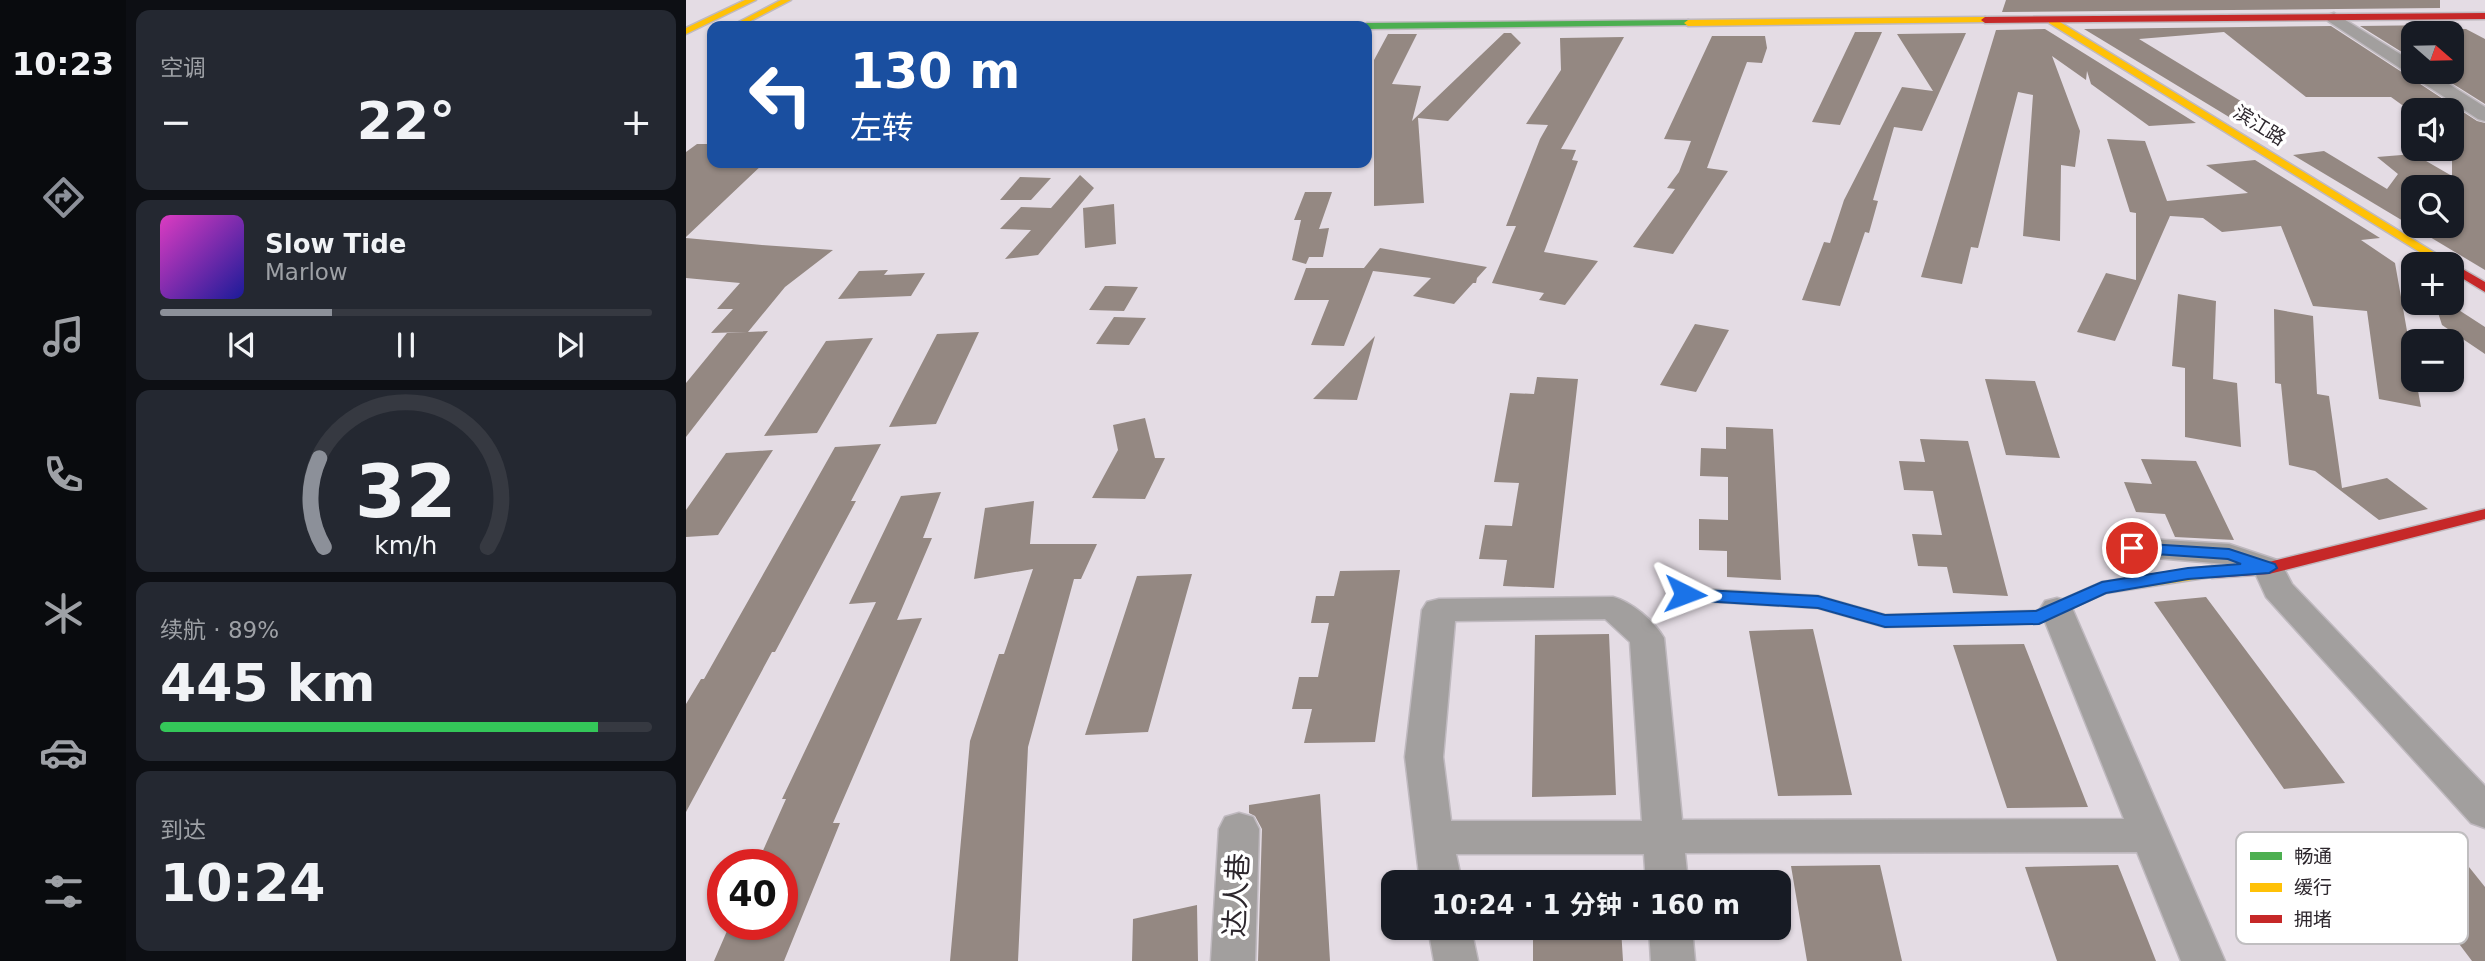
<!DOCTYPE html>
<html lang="zh">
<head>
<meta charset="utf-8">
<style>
  :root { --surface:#171b24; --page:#242831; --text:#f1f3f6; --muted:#9ea1a6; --line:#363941; --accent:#8c9099 }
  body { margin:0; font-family:"DejaVu Sans","Noto Sans SC",sans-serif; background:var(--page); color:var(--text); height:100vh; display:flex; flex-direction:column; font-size:26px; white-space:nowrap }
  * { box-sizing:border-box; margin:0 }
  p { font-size:23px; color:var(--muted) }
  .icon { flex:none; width:38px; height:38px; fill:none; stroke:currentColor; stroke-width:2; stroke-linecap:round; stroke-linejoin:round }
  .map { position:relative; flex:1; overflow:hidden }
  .sheet { display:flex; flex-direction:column; gap:10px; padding:10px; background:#0d0f14; width:560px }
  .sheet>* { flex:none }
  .banner { position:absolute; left:21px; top:21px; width:665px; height:147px; border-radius:14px; box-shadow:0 2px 5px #0004; background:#1a4fa0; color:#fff; overflow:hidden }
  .needle { width:46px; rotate:110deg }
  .buttons { position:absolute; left:1715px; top:21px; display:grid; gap:14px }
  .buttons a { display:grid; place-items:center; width:63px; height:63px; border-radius:14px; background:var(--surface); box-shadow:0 2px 5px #0004; font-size:35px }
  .speed { position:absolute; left:21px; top:849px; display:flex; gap:14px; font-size:35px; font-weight:700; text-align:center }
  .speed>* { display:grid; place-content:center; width:91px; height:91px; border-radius:50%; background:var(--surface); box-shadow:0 2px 5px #0004; line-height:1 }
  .speed .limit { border:10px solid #d22; background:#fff; color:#111 }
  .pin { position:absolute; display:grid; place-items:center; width:60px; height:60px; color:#fff; margin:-30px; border:4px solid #fff; border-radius:50%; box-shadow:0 2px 7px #0007 }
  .me { position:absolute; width:77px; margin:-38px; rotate:93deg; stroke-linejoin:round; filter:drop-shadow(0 0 5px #0008) }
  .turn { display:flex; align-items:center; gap:24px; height:147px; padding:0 28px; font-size:32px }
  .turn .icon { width:91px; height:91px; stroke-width:2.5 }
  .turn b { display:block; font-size:49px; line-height:60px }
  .big { font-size:52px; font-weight:700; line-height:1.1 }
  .sheet .widget { flex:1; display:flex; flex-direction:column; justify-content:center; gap:10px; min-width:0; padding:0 24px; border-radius:14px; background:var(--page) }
  .sheet .dial { align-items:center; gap:0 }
  .dial svg { height:182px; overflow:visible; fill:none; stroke:var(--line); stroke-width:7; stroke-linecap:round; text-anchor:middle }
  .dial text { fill:var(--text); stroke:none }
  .song { display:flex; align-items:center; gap:21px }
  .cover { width:84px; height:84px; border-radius:10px; background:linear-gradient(135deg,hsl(310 70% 55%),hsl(240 70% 35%)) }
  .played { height:7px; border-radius:4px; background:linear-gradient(90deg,var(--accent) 35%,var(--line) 35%) }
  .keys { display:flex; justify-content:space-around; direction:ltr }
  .heat { display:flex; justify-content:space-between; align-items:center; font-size:38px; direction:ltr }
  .charge { height:10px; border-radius:5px; background:linear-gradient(90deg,#34c759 89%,var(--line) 0) }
  .trip { position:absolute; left:695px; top:870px; width:410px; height:70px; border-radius:14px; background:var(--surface); box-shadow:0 2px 5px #0004; font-weight:700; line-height:70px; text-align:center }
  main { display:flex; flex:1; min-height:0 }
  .dock { display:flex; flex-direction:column; width:126px; justify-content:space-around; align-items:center; background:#090b0e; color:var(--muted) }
  .dock .icon { width:49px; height:49px }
  .dock .selected { color:var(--accent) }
  .dock b { font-size:32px; color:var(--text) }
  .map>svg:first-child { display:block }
  .building { fill:#948882; fill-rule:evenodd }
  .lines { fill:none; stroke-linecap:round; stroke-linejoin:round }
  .street-casing { stroke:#bfb9bf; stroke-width:3 }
  .fast-casing { stroke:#bfb9bf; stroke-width:3 }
  .slow-casing { stroke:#bfb9bf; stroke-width:3 }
  .jam-casing { stroke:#bfb9bf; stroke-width:3 }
  .street { fill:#a29f9e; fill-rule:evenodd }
  .fast { fill:#4caf50; fill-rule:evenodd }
  .slow { fill:#ffc107; fill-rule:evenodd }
  .jam { fill:#c62828; fill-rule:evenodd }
  .route { fill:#1a73e8; stroke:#114b97; stroke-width:2 }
  .labels { text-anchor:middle; stroke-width:7; stroke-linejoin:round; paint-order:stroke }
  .far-street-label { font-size:19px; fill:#2d272d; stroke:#fff }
  .near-street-label { font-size:28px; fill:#2d272d; stroke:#fff }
  .key { fill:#fff; stroke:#c0bec0; stroke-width:2 }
  .key-label { font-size:19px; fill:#2d272d }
</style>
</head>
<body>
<main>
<nav class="dock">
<b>10:23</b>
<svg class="icon selected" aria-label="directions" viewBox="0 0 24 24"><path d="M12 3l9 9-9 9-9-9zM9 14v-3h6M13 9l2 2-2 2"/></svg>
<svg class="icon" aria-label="music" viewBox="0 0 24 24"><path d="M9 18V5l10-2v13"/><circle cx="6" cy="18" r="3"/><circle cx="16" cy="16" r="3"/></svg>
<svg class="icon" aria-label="phone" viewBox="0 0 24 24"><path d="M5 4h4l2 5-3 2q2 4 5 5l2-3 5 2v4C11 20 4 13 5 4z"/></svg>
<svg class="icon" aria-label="climate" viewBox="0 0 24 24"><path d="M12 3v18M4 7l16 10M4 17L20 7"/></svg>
<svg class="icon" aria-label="car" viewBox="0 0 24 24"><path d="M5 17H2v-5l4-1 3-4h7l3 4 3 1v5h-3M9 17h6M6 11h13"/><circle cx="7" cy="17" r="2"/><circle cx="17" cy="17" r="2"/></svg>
<svg class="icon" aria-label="filters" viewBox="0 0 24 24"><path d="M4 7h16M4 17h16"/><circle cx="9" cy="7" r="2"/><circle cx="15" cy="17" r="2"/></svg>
</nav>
<section class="sheet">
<div class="widget"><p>空调</p>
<div class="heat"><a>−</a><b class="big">22°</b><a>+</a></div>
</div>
<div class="widget">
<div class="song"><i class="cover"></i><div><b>Slow Tide</b><p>Marlow</p></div></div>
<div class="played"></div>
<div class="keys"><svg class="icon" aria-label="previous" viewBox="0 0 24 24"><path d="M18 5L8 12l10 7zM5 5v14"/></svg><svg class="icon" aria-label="pause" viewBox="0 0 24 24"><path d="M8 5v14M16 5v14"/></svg><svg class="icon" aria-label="next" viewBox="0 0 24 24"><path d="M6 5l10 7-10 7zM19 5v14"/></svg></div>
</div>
<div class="widget dial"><svg viewBox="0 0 100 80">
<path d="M14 69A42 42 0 1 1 86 69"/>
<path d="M14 69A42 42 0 0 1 12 30" stroke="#8c9099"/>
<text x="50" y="56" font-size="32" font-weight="700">32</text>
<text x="50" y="72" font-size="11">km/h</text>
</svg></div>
<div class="widget"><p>续航 · 89%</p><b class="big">445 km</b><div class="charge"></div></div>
<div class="widget"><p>到达</p><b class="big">10:24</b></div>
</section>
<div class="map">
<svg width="1799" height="961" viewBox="0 0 1799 961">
  <rect width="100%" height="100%" fill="#e4dce4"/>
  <!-- building -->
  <path class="building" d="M1320 0H1754V8L1316 12Z
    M1754 25 1755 29H1780L1799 39V104L1748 72H1766V33H1727V59L1674 26Z
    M1645 26 1791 121 1799 123V270L1607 155 1638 151 1701 189 1712 174 1691 157 1728 154 1766 176V109L1723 110 1705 97H1620L1538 32 1453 39 1581 117 1548 120 1398 29ZM1727 187H1766V226H1727Z
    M1359 29 1510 123 1463 126 1405 84 1401 71 1400 80 1366 56 1394 131 1389 167 1375 165 1374 241 1337 236 1347 95 1332 92 1292 248 1285 247 1276 284 1235 277 1310 30Z
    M1169 32H1196L1154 125 1126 122Z
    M818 33H825L835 43 762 121 732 118 738 203 688 206V60L702 34H731L706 84 735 86 726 121Z
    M1280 33 1236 131 1208 127 1187 200 1192 201 1183 233 1179 232 1154 306 1116 300 1138 242 1144 243 1158 200 1216 87 1247 91 1211 34Z
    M1026 36H1079L1081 48 1076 63 1061 62 1021 168 1042 171 987 254 947 247 989 189 981 188 993 172 1005 141 978 139Z
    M938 37 875 149 890 150 886 160 892 161 858 252 912 261 879 305 853 300 858 293 806 283 830 226H820L854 139 862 125 840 124 875 70 874 38Z
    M1421 139 1459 141 1481 201 1562 193 1520 165 1569 160 1694 238 1675 240 1709 263 1727 365V380H1730L1735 407 1693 399 1681 311 1627 306 1595 226 1536 232 1517 218 1484 216 1429 341 1391 332 1420 273 1450 280V213L1444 212Z
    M11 144H26V163H78L0 237V152Z
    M394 175 408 188 352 255 319 259 345 230 314 229 335 207 365 208Z
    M334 177 365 178 345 200H314Z
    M619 192H646L633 229 643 228 637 257H623L620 264 606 260 615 220H608Z
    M428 204 430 244 399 248 397 208Z
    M0 238 76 245 147 250 99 287 62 332 25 333 47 309H31L54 283 0 278Z
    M694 248 801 267 791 278 790 283H787L768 304 727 296 745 278 687 271 658 346 625 345 643 300H608L620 268H678Z
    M202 270 198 275 239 273 225 296 152 299 173 271Z
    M419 286H425L452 287 438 311 403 310Z
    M1492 294 1530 301 1527 379 1551 383 1555 447 1499 437V368L1486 366Z
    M1749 303H1762L1799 327V354L1756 325Z
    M1588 309 1627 316 1631 394 1643 396 1656 488 1701 478 1742 509 1693 520 1629 471 1603 465 1595 384 1589 383Z
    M428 317 460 318 443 345 410 344Z
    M1009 324 1043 330 1010 392 974 385Z
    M82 331 0 437V383L41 333Z
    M293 332 250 424 203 427 251 334Z
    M689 336 671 400 627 399Z
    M187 338 131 433 78 436 140 341Z
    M851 377 892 379 868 588 817 586 821 560 793 559 799 525 826 526 833 483 808 482 824 393 848 394Z
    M1299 379 1349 381 1374 458 1320 455Z
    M459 418 469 458H479L459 499 406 498 432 450 427 425Z
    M1040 427 1087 429 1095 580 1041 577V551L1013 550V519L1042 520V477L1014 476 1015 448 1040 449Z
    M1234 439 1282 441 1322 596 1267 593 1261 567 1232 566 1226 534 1256 535 1247 491 1218 490 1213 461 1239 462Z
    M195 444 165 501H170L89 652H86L0 812V704L15 679H18L149 447Z
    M87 450 32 535 0 537V510L40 453Z
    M1455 459 1510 461 1548 540 1489 537 1479 514 1450 512 1438 482 1466 484Z
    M255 492 237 538H246L211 620 236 618 147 823H154L98 961H28L44 924H96V864H71L100 799H96L190 602 163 604 215 496Z
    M348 501 344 544H411L395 579H388L342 747 332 961H264L284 741 313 654H318L347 569 288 579 299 508Z
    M714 570 689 742 618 743 626 709H606L613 677H632L643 623H625L630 596H648L654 571Z
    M506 574 462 732 399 735 451 576Z
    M1520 597 1659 783 1598 789 1468 602Z
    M1127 629 1166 795 1092 796 1063 631Z
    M923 634 930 795 846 797 849 635Z
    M1338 644 1402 807 1321 808 1267 645Z
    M634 794 644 961H572L576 829 569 816 563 813V805Z
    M1755 832 1799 887V961H1786L1695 840Z
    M1194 865 1216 961H1121L1105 866Z
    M1432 865 1470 961H1371L1339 867Z
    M511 905 512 961H446L447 919Z
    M847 928H935L937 961H847Z"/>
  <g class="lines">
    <!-- street casing -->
    <g class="street-casing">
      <path id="street" d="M1648 13 1727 62V72H1744L1799 107V121L1792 119 1642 21 1640 18 1642 15Z
        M1446 538 1543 544 1594 561 1606 584 1799 786V828L1785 823 1580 597 1570 575 1540 564 1435 555 1430 548 1435 541Z
        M927 597C946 602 968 621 978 638L996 820 1438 819 1354 609 1359 601 1371 598 1383 601 1539 961H1495L1451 852 999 853 1002 882H960L958 854H770L776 882H734L719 757 736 610 741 602 753 599ZM919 619 944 642 956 821H765L757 757 769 621Z
        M553 813 567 817 573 829 569 961H525L533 829 539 817Z
        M742 928H785L792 961H748Z
        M963 928H1006L1009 961H965Z"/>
    </g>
    <!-- fast casing -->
    <g class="fast-casing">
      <path id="fast" d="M1002 20 1005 21V25L681 29 677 26 681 23Z"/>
    </g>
    <!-- slow casing -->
    <g class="slow-casing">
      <path id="slow" d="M59 0H70L0 34V28Z
        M95 0H105L55 26H45Z
        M1299 17 1303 20 1302 22 1002 26 998 23 1002 20Z
        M1363 19H1369L1767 264 1766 266 1753 264 1363 23Z
        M1526 566 1535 572 1532 576 1420 593 1353 623 1199 627 1132 608 999 600 993 598 990 594 993 590 999 588 1132 596 1199 615 1350 611 1416 582Z"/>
    </g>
    <!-- jam casing -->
    <g class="jam-casing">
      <path id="jam" d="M1799 13V19L1299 23 1295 20 1299 17Z
        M1766 263 1799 282V292L1766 272V264H1762Z
        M1799 509V519L1583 574 1526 578 1517 572 1526 566 1583 562Z"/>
    </g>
    <!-- street -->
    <use href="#street" class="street"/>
    <!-- fast -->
    <use href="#fast" class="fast"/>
    <!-- slow -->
    <use href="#slow" class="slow"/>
    <!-- jam -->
    <use href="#jam" class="jam"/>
  </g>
  <!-- route -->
  <path class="route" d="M1446 543 1543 549 1589 564 1591 568 1583 573 1502 579 1420 593 1353 624 1199 627 1132 608 999 600 990 594 999 589 1132 596 1199 615 1350 611 1416 582 1502 568 1555 564 1542 559 1440 552 1438 548 1440 544Z"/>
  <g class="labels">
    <!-- far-street labels -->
    <g class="far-street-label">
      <text transform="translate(1574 125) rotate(32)" y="7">滨江路</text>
    </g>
    <!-- near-street labels -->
    <g class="near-street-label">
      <text transform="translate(550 895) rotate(-87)" y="10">达人巷</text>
    </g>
  </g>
  <!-- legend -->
  <rect x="1550" y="832" width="232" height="112" rx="10" class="key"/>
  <rect x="1564" y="852" width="32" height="8" fill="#4caf50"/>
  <rect x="1564" y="883" width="32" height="9" fill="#ffc107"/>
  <rect x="1564" y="915" width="32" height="8" fill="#c62828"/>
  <g class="key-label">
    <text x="1608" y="863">畅通</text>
    <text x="1608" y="894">缓行</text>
    <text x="1608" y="926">拥堵</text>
  </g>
</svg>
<div class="buttons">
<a><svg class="needle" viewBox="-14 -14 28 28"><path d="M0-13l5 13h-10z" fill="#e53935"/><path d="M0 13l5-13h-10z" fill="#9ea1a6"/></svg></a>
<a><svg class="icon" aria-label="sound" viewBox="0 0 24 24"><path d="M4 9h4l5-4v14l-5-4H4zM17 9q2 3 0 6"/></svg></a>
<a><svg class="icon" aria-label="search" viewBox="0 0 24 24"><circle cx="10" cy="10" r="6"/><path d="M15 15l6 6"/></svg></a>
<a>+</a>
<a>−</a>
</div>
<div class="speed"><div class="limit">40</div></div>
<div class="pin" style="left:1446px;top:548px;background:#d93025"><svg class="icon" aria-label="arrive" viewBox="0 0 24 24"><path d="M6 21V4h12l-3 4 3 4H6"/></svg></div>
<svg class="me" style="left:999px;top:594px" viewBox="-20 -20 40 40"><path d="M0-17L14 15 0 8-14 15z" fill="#1a73e8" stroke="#fff" stroke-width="4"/></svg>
<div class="trip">10:24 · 1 分钟 · 160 m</div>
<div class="banner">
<div class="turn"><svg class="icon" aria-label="left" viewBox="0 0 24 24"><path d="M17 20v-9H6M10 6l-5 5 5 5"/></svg><div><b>130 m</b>左转</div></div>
</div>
</div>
</main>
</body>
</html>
